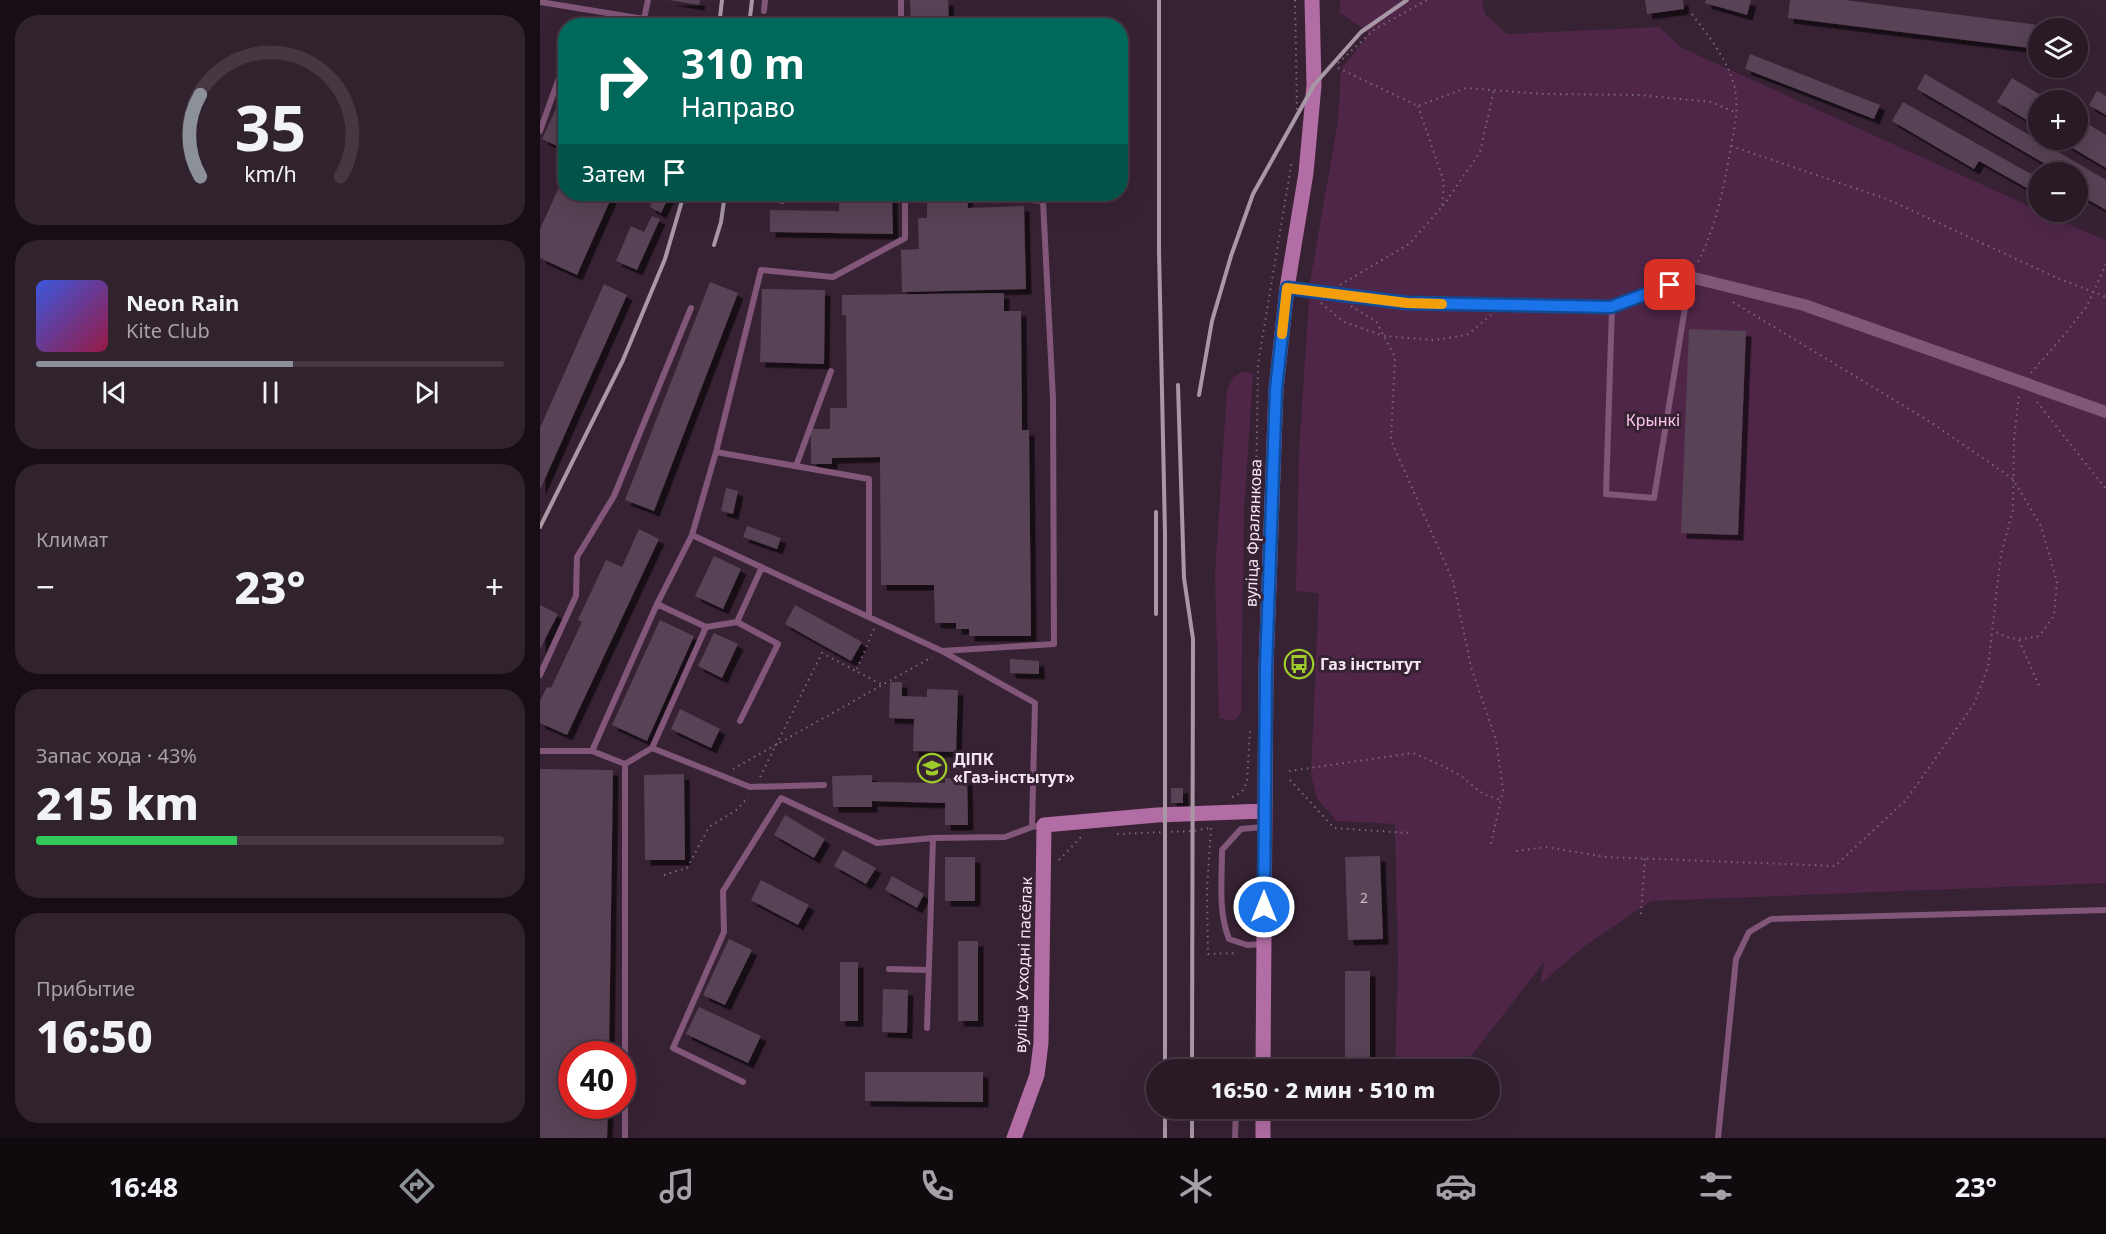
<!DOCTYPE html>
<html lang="ru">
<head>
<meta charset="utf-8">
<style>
  :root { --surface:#291a26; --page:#31232e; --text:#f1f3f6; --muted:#a5a1a7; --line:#453843; --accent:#8c9099 }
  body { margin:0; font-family:"Noto Sans",sans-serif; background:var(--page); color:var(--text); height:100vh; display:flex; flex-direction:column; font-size:22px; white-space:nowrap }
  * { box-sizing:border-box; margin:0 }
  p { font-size:20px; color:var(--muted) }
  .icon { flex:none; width:33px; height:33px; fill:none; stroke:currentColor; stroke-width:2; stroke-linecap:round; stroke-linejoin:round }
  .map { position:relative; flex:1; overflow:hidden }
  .side { display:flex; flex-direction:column; gap:15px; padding:15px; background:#170e15; width:540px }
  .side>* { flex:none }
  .top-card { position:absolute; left:18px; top:18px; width:570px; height:183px; border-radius:24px; box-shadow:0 6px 24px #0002,0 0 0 2px var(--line); background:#00695c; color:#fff; overflow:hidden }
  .fabs { position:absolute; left:1488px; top:18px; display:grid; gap:12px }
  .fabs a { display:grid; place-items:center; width:60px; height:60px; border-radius:50%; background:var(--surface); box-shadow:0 6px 24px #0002,0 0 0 2px var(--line); font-size:30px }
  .speed { position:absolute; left:18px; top:1041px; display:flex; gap:12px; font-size:30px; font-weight:700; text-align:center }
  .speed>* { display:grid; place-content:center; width:78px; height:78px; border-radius:50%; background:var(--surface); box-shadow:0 6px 24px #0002,0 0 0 2px var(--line); line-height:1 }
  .speed .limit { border:9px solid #d22; background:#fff; color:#111 }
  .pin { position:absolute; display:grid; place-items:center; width:51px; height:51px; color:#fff; margin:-26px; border-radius:12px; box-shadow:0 3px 9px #0006 }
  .me { position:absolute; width:66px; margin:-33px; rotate:0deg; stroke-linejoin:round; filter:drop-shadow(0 0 4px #0008) }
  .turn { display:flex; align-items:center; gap:21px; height:126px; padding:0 24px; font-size:27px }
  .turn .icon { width:78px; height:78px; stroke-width:2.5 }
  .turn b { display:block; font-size:42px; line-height:51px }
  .then { display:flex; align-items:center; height:57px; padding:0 24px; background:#0003; gap:12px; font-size:22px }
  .big { font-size:45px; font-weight:800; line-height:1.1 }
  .side .card { flex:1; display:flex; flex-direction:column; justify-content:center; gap:9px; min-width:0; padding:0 21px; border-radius:24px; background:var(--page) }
  .side .dial { align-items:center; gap:0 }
  .dial svg { height:156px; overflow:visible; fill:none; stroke:var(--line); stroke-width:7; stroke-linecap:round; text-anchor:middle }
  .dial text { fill:var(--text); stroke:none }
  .song { display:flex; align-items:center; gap:18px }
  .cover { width:72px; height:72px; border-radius:9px; background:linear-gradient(135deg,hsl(230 70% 55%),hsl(340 70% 35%)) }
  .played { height:6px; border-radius:3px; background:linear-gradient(90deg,var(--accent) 55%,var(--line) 55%) }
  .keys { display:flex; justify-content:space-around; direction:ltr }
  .heat { display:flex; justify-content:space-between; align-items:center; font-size:33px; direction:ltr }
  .charge { height:9px; border-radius:4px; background:linear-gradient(90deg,#34c759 43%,var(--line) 0) }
  .trip { position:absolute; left:606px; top:1059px; width:354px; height:60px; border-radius:30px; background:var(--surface); box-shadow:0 6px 24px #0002,0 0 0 2px var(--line); font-weight:800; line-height:60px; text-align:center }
  .tab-bar { display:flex; height:96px; justify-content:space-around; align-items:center; background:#100a0f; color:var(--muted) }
  .tab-bar .icon { width:42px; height:42px }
  .tab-bar .active { color:var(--accent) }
  .tab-bar b { font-size:27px; color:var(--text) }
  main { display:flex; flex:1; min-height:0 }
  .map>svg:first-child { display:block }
  .green { fill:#4f2648 }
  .building { fill:#594254; filter:url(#shadow) }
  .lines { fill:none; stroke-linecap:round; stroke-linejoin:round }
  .path { stroke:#7a6877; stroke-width:2; stroke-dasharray:1.5 4.5; stroke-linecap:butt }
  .lane { stroke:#815678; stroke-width:6 }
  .street { stroke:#815678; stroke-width:12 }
  .secondary { stroke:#b16da4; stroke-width:15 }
  .rail { stroke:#a898a5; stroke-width:4 }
  .route-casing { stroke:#114b97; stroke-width:15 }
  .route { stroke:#1a73e8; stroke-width:10 }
  .slow { stroke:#f59e0b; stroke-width:10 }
  .labels { text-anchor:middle; stroke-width:6; stroke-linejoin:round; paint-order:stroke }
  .number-label { font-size:14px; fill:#cebeca }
  .park-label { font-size:16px; fill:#fcc6f1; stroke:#372233 }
  .street-label { font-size:16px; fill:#f5e7f2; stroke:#372233 }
  .poi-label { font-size:16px; font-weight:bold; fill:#f5e7f2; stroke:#372233; text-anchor:start }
</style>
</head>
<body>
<main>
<section class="side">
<div class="card dial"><svg viewBox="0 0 100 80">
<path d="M14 69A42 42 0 1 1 86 69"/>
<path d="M14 69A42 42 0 0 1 14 27" stroke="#8c9099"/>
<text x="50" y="56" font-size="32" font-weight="700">35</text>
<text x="50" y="72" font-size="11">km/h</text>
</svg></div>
<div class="card">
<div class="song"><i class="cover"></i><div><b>Neon Rain</b><p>Kite Club</p></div></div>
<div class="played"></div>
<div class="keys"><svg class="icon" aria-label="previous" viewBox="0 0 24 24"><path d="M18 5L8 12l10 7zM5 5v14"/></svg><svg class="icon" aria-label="pause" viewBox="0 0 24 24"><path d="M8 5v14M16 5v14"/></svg><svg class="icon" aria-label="next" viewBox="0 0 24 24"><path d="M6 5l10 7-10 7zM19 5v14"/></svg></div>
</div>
<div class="card"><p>Климат</p>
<div class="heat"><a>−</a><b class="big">23°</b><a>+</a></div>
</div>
<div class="card"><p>Запас хода · 43%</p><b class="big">215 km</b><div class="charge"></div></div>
<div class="card"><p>Прибытие</p><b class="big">16:50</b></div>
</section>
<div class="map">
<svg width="1566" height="1138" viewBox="0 0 1566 1138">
  <defs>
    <filter id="shadow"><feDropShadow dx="5.5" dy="5.5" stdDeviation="0" flood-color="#0009"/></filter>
  </defs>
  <rect width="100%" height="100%" fill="#372233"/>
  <!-- green -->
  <path class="green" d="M800 0H942L945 14 967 34 1119 27 1142 48 1566 241V883L1111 901 1046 945 1000 984 1004 962 921 1069H855L858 961 855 824 796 821 777 798 771 775 779 593 756 591 759 453 770 283 798 120 801 70 829 33 800 13Z
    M702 371 713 374 704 512 701 713 694 721 679 718 675 574 687 390 693 378Z"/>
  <!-- building -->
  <path class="building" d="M129 0H160L159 5Z
    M370 0H408L409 21 371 22Z
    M1105 0H1143L1144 9 1107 14Z
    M1166 0H1211L1207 15 1165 3Z
    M1250 0H1305L1520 28H1498V49L1248 18Z
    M1210 54 1340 105 1334 119 1205 69Z
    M1385 74 1566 180V210L1538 194V172H1502L1507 165 1377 89Z
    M1472 78 1509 100H1498V127L1457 102Z
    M26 87V150L2 139Z
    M1557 91 1566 96V115L1549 105Z
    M1363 102 1498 178 1492 191 1439 161 1434 169 1352 121Z
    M1538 118 1566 135V168L1519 140H1538Z
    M26 172V194H73L37 275 0 258V229Z
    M109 194H130L121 213 110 207 115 196Z
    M299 194H352L353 234 230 232V210L299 211Z
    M387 194H427L428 208 484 206 486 289 362 292 361 250 379 249 378 218H387Z
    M112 216 120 219 97 270 76 261 91 226 104 232Z
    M170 282 198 293 114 511 85 500Z
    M64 284 87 295 0 490V428Z
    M222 289 285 290 284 364 220 362Z
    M464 293V311H481L482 430H489L491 636H429V629H416V623H395L394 585H341L340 457 292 458V464H271V429H290V408H307L306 315H302V295Z
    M1149 329 1206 331 1198 535 1141 533Z
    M186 488 198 491 193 514 181 511Z
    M207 526 241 538 237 549 203 537Z
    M99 529 119 539 27 735 0 723V701L7 687 11 688 42 622 38 620 66 560 82 567Z
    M174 556 201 569 183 609 155 596Z
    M0 605 18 614 0 649Z
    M255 605 322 642 311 661 245 624Z
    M120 620 154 636 107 741 72 725Z
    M174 633 198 644 182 678 158 666Z
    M470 659 499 661V674L470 673Z
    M350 682H362V696L387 697V689L418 690 416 752 373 751 374 719 349 718Z
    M140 709 180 729 171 748 131 729Z
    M0 769 73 770 69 1054H32V1106H68L67 1138H0Z
    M144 774 145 860H105L104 775Z
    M332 775V782L405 783V778L427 779 428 825H405V803L332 801V807H293L292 776Z
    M631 788H643V803H631Z
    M245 815 285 839 274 858 234 835Z
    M303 850 336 868 326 884 294 866Z
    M840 856 843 939 808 940 805 857Z
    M405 857H435V901H405Z
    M352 876 384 894 377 908 345 890Z
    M221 880 269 905 258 925 211 900Z
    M189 939 212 950 185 1005 163 995Z
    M418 941H438V1021H418Z
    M300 962H318V1021H300Z
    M805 971H830V1063H805Z
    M343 989 368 990 367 1033 342 1032Z
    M159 1007 221 1036 208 1063 146 1034Z
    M325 1072H443V1102L325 1101Z"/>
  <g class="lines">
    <!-- path -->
    <path class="path" d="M755 0 757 110
      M1152 14C1169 37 1186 57 1194 85 1200 108 1194 130 1190 152 1183 192 1175 230 1156 266
      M798 63 835 29 887 0
      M798 68 878 106 926 88 1003 94 1099 95 1171 102 1197 113
      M1191 146 1347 199 1517 278 1566 297
      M903 206 940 152 954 90
      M800 285 869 244 902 207 904 182 878 106
      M1193 302 1392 423 1473 479 1501 526 1517 582 1514 616 1499 636C1480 640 1471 641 1453 630
      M781 303 804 322 844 336 894 340 927 335 951 315
      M811 306 836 321 855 357 851 440 913 581 931 667 956 740 963 790 951 844
      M1491 373 1525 334 1547 306 1566 264
      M1497 402 1566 489
      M715 559 718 364 752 160
      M334 629 316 671 343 685
      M1479 640 1500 688
      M193 769 392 657
      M749 771 873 753 905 767 921 776 943 794 961 800
      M220 777 282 653 316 671
      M750 780 794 828 869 833
      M692 797 702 792 707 782 710 730
      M671 828 667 890 668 954 698 953
      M577 834 653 831 670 828
      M976 851 1006 847 1066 857 1295 866 1366 800 1434 704 1448 667 1461 554 1473 510 1474 440 1479 394
      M519 860 542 836
      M124 875 147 868 169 827 198 809 208 797
      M1101 914 1105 858"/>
    <!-- lane -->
    <path class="lane" d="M361 0V26
      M0 2 104 19 108 0
      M224 11 225 0
      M0 131 20 75
      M365 194V238L293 277 221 270 176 452 152 535 402 651 495 703 492 827 503 825
      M242 201 245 194
      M748 288 867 303 1072 307 1150 277 1114 498 1066 494 1072 307
      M176 452 329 479V617
      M256 466 291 371
      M117 604 166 627
      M402 651 514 644 513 399 503 201 441 196
      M0 675 36 596 37 557 74 496 151 308
      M200 721 238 644 197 622 222 567
      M112 748 210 787 284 785
      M0 751H52L117 604 152 535
      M52 751 85 764 112 748 166 627 197 622
      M723 827 701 829 682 850C682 878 678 912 689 939L707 945 724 944
      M349 969 389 970
      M387 1028 393 838
      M708 1070 713 1066H723
      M203 1082 133 1048 184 932 183 891 241 798 337 843 393 838 465 837 492 827
      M85 1138V764
      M695 1138 696 1108
      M1178 1138 1196 959 1209 932 1231 919 1566 910"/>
    <!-- street -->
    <path class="street" d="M1150 277 1264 305 1566 412"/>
    <!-- secondary -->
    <path class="secondary" d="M723 1070 726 668 736 389 747 288 766 173 774 85 772 0
      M474 1138 497 1075 501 1043 504 825 617 815 725 811
      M723 1138V1108"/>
    <!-- rail -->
    <path class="rail" d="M619 0V250L625 533V1070
      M179 26 182 0
      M209 26 212 0
      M174 245 181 222 185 194
      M638 385 644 578 653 639 652 1070
      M659 395 672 321 691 256 713 194 774 85 821 32 867 0
      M616 512V614
      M0 527 83 360 125 259 144 194
      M625 1138V1108
      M652 1138V1108"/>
  </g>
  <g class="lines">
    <!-- route casing -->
    <g class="route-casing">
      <path id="route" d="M724 907 726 668 736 389 747 288 867 303 1071 307 1130 285"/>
    </g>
    <!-- route -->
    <use href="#route" class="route"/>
    <!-- slow -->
    <path class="slow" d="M742 334 747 288 867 303 902 304"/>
  </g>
  <!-- icons -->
  <defs>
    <g id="bus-ring" transform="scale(1.5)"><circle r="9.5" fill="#372233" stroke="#9fca2c" stroke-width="1.5"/><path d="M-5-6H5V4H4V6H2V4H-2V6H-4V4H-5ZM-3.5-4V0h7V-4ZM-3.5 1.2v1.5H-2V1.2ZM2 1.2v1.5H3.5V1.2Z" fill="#9fca2c"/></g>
    <g id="university-ring" transform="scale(1.5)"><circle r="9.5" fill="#372233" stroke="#9fca2c" stroke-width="1.5"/><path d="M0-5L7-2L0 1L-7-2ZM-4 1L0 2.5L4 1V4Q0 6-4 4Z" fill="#9fca2c"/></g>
  </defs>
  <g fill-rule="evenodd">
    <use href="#bus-ring" x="759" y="664"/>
    <use href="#university-ring" x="392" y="768"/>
  </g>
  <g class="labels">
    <!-- number labels -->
    <g class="number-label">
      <text x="824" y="903">2</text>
    </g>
    <!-- park labels -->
    <g class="park-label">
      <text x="1113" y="426">Крынкі</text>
    </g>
    <!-- street labels -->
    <g class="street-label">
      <text transform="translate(713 533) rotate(-88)" y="6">вуліца Фралянкова</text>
      <text transform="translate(483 965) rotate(-88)" y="6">вуліца Усходні пасёлак</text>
    </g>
    <!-- poi labels -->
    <g class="poi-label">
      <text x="780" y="670">Газ інстытут</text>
      <text x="413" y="765">ДІПК<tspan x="413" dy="18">«Газ-інстытут»</tspan></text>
    </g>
  </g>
</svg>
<div class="fabs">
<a><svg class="icon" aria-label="layers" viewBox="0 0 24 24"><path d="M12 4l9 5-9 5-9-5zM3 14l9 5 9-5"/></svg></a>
<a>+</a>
<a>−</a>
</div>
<div class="speed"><div class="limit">40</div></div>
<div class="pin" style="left:1130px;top:285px;background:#d93025"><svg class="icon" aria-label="arrive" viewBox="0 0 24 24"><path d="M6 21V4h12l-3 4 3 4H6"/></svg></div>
<svg class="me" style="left:724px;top:907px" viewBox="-20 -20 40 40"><circle r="17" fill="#1a73e8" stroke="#fff" stroke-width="3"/><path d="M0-11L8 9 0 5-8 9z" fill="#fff"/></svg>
<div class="trip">16:50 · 2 мин · 510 m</div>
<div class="top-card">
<div class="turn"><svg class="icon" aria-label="right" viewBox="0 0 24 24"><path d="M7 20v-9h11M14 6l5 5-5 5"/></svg><div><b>310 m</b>Направо</div></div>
<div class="then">Затем<svg class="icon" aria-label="arrive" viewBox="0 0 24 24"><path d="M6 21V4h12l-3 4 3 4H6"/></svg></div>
</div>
</div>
</main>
<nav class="tab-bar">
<b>16:48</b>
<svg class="icon active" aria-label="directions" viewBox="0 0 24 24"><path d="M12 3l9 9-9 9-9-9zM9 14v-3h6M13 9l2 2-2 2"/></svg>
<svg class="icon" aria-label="music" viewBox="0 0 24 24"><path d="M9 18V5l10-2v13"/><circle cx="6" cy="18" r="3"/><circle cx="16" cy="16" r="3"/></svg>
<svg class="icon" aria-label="phone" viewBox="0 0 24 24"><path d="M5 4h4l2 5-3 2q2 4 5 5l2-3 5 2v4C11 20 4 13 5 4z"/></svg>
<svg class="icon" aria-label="climate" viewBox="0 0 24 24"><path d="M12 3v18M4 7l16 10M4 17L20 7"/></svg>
<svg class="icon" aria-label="car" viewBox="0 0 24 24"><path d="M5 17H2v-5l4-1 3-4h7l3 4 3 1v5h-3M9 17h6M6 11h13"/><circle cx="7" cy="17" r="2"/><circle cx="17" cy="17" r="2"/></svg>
<svg class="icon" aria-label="filters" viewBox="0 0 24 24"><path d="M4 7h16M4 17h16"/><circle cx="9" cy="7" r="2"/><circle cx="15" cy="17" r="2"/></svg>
<b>23°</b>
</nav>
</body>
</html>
